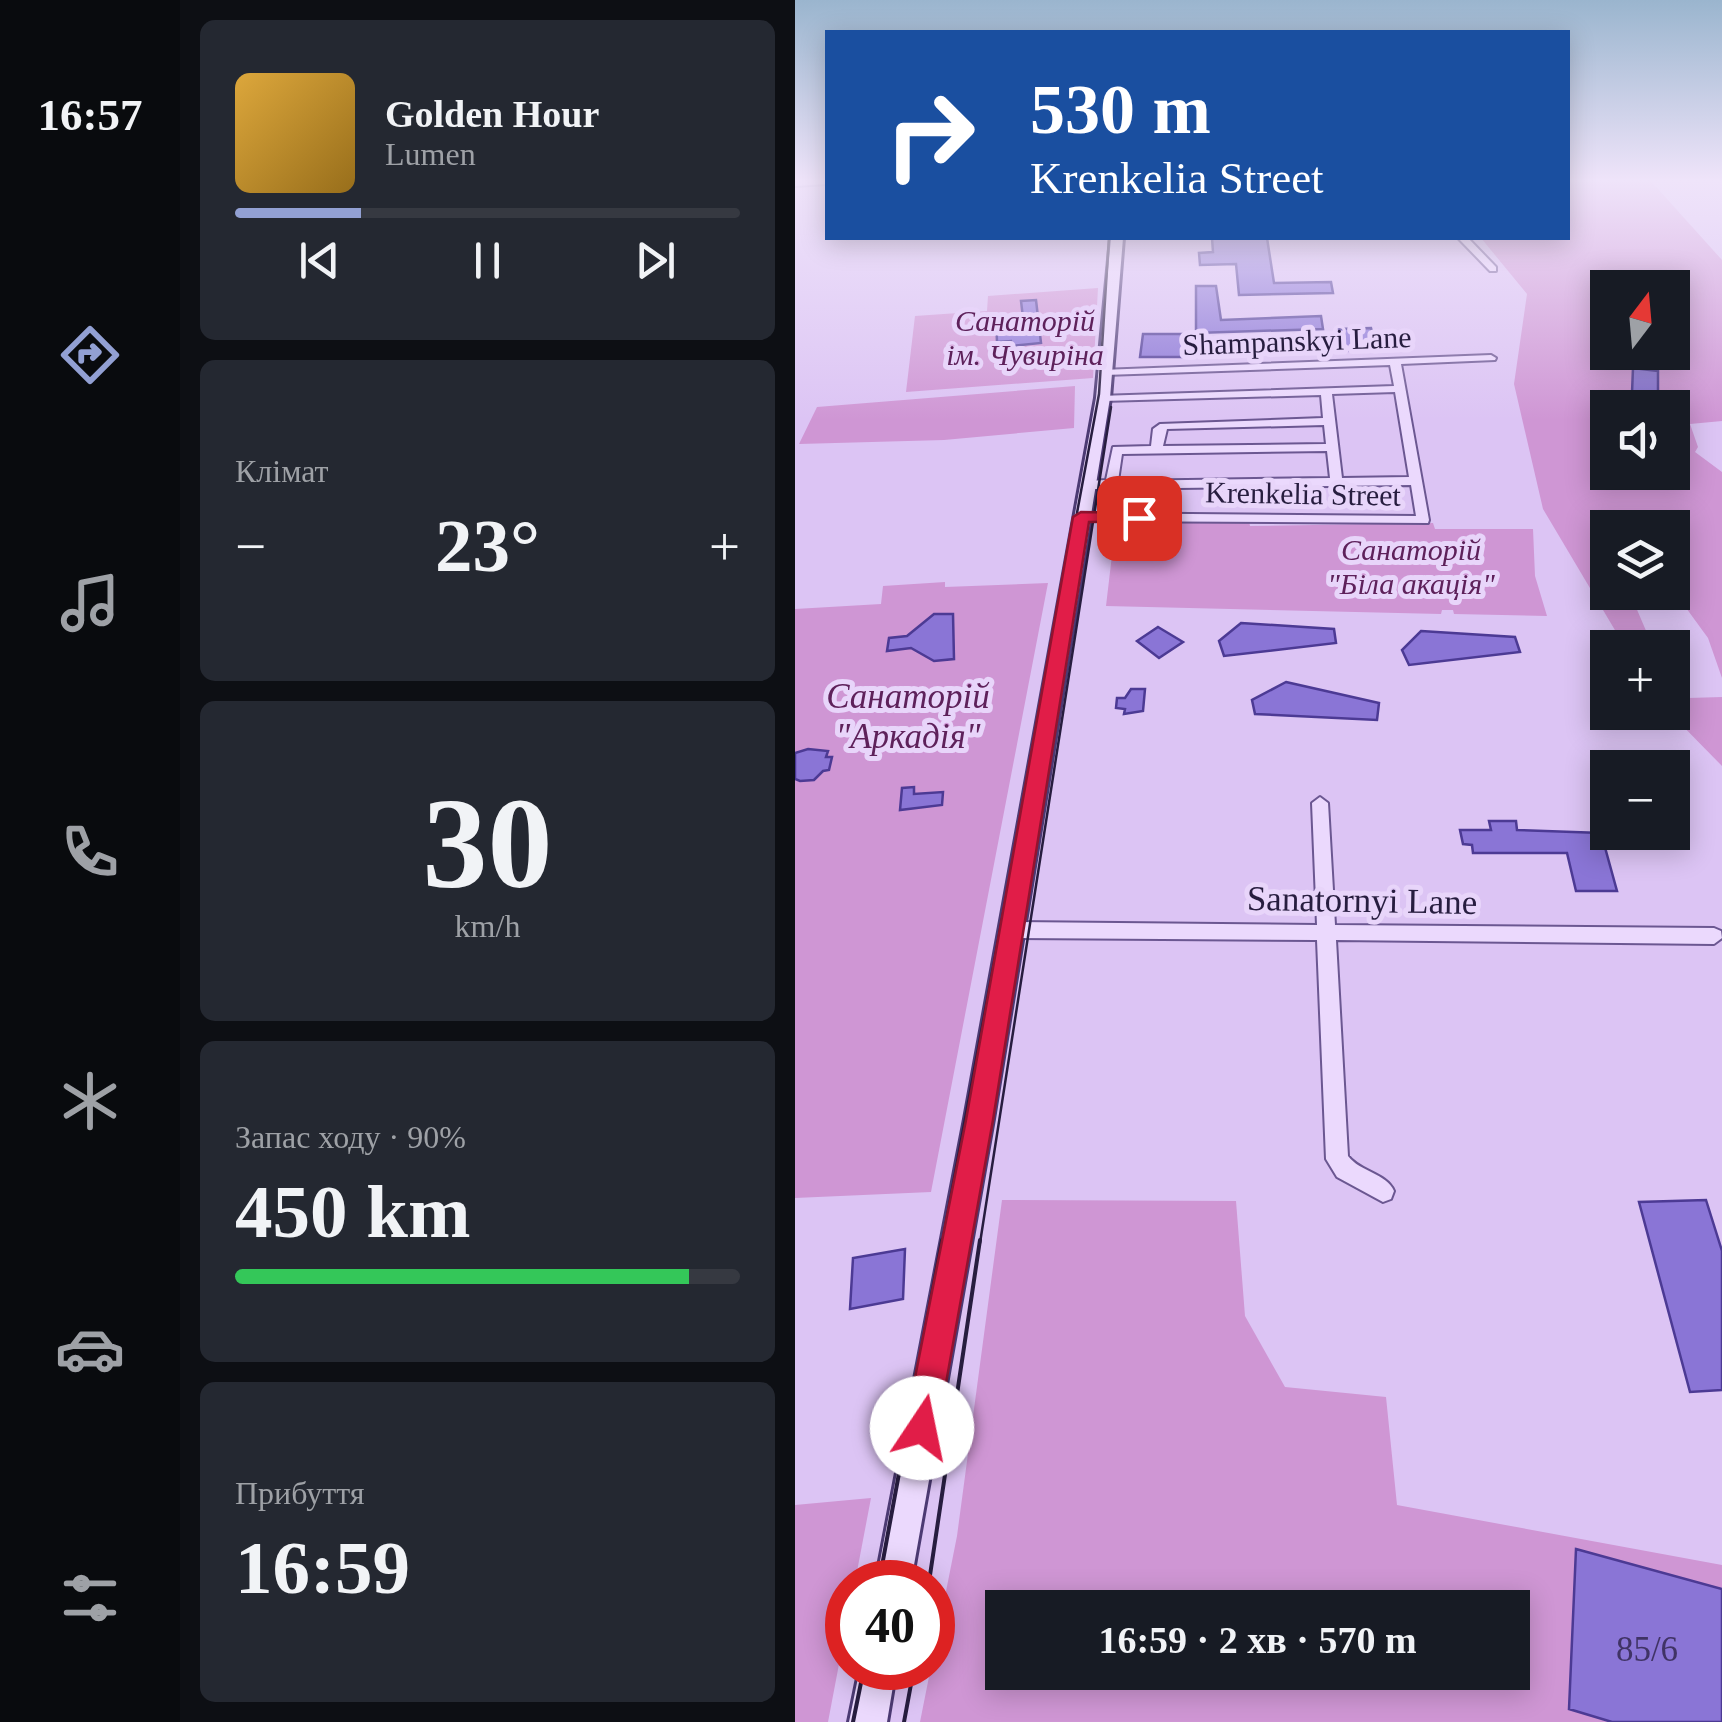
<!DOCTYPE html>
<html lang="uk">
<head>
<meta charset="utf-8">
<style>
  :root { --surface:#171b24; --page:#242831; --text:#f1f3f6; --muted:#9ea1a6; --line:#363941; --accent:#92a0d3 }
  body { margin:0; font-family:Georgia,serif; background:var(--page); color:var(--text); height:100vh; display:flex; flex-direction:column; font-size:38px; white-space:nowrap }
  * { box-sizing:border-box; margin:0 }
  p { font-size:32px; color:var(--muted) }
  .icon { flex:none; width:55px; height:55px; fill:none; stroke:currentColor; stroke-width:2; stroke-linecap:round; stroke-linejoin:round }
  .map { position:relative; flex:1; overflow:hidden }
  .side { display:flex; flex-direction:column; gap:20px; padding:20px; background:#0d0f14; width:615px }
  .side>* { flex:none }
  .hud { position:absolute; left:30px; top:30px; width:745px; height:210px; border-radius:0px; box-shadow:0 5px 25px #0003; background:#1a4fa0; color:#fff; overflow:hidden }
  .needle { width:65px; rotate:16deg }
  .tools { position:absolute; left:795px; top:270px; display:grid; gap:20px }
  .tools a { display:grid; place-items:center; width:100px; height:100px; border-radius:0px; background:var(--surface); box-shadow:0 5px 25px #0003; font-size:50px }
  .speed { position:absolute; left:30px; top:1560px; display:flex; gap:20px; font-size:50px; font-weight:700; text-align:center }
  .speed>* { display:grid; place-content:center; width:130px; height:130px; border-radius:50%; background:var(--surface); box-shadow:0 5px 25px #0003; line-height:1 }
  .speed .limit { border:15px solid #d22; background:#fff; color:#111 }
  .pin { position:absolute; display:grid; place-items:center; width:85px; height:85px; color:#fff; margin:-42px; border-radius:20px; box-shadow:0 5px 15px #0006 }
  .me { position:absolute; width:110px; margin:-55px; rotate:11deg; stroke-linejoin:round; filter:drop-shadow(0 0 8px #0008) }
  .turn { display:flex; align-items:center; gap:35px; height:210px; padding:0 40px; font-size:45px }
  .turn .icon { width:130px; height:130px; stroke-width:2.5 }
  .turn b { display:block; font-size:70px; line-height:85px }
  .big { font-size:75px; font-weight:800; line-height:1.1 }
  .side .card { flex:1; display:flex; flex-direction:column; justify-content:center; gap:15px; min-width:0; padding:0 35px; border-radius:15px; background:var(--page) }
  .side .dial { align-items:center; gap:0 }
  .dial b { font-size:130px; line-height:1 }
  .song { display:flex; align-items:center; gap:30px }
  .cover { width:120px; height:120px; border-radius:15px; background:linear-gradient(135deg,hsl(40 70% 55%),hsl(40 70% 35%)) }
  .played { height:10px; border-radius:5px; background:linear-gradient(90deg,var(--accent) 25%,var(--line) 25%) }
  .keys { display:flex; justify-content:space-around; direction:ltr }
  .heat { display:flex; justify-content:space-between; align-items:center; font-size:55px; direction:ltr }
  .charge { height:15px; border-radius:8px; background:linear-gradient(90deg,#34c759 90%,var(--line) 0) }
  .trip { position:absolute; left:190px; top:1590px; width:545px; height:100px; border-radius:0px; background:var(--surface); box-shadow:0 5px 25px #0003; font-weight:800; line-height:100px; text-align:center }
  main { display:flex; flex:1; min-height:0 }
  .tabs { display:flex; flex-direction:column; width:180px; justify-content:space-around; align-items:center; background:#090b0e; color:var(--muted) }
  .tabs .icon { width:70px; height:70px }
  .tabs .current { color:var(--accent) }
  .tabs b { font-size:45px; color:var(--text) }
  .map>svg:first-child { display:block }
  .green { fill:#cf96d4; fill-rule:evenodd }
  .building { fill:#8a75d6; stroke:#4c3a94; stroke-width:2.5 }
  .lines { fill:none; stroke-linecap:round; stroke-linejoin:round }
  .street-casing { stroke:#6b5791; stroke-width:4 }
  .secondary-casing { stroke:#4c3a73; stroke-width:6 }
  .street { fill:#ebd9fd; fill-rule:evenodd }
  .secondary { fill:#ebd9fd; fill-rule:evenodd }
  .tram-far1 { stroke:#271d3f; stroke-width:2.5 }
  .tram { stroke:#271d3f; stroke-width:4 }
  .route { fill:#e11d48; stroke:#92132f; stroke-width:2.5 }
  .labels { text-anchor:middle; stroke-width:10; stroke-linejoin:round; paint-order:stroke }
  .far-park-label { font-size:30px; font-style:italic; fill:#5e215b; stroke:#e8d5fa }
  .far-street-label { font-size:30px; fill:#271d3f; stroke:#e8d5fa }
  .park-label { font-size:35px; font-style:italic; fill:#5e215b; stroke:#e8d5fa }
  .street-label { font-size:35px; fill:#271d3f; stroke:#e8d5fa }
  .near-number-label { font-size:35px; fill:#403365 }
</style>
</head>
<body>
<main>
<nav class="tabs">
<b>16:57</b>
<svg class="icon current" aria-label="directions" viewBox="0 0 24 24"><path d="M12 3l9 9-9 9-9-9zM9 14v-3h6M13 9l2 2-2 2"/></svg>
<svg class="icon" aria-label="music" viewBox="0 0 24 24"><path d="M9 18V5l10-2v13"/><circle cx="6" cy="18" r="3"/><circle cx="16" cy="16" r="3"/></svg>
<svg class="icon" aria-label="phone" viewBox="0 0 24 24"><path d="M5 4h4l2 5-3 2q2 4 5 5l2-3 5 2v4C11 20 4 13 5 4z"/></svg>
<svg class="icon" aria-label="climate" viewBox="0 0 24 24"><path d="M12 3v18M4 7l16 10M4 17L20 7"/></svg>
<svg class="icon" aria-label="car" viewBox="0 0 24 24"><path d="M5 17H2v-5l4-1 3-4h7l3 4 3 1v5h-3M9 17h6M6 11h13"/><circle cx="7" cy="17" r="2"/><circle cx="17" cy="17" r="2"/></svg>
<svg class="icon" aria-label="filters" viewBox="0 0 24 24"><path d="M4 7h16M4 17h16"/><circle cx="9" cy="7" r="2"/><circle cx="15" cy="17" r="2"/></svg>
</nav>
<section class="side">
<div class="card">
<div class="song"><i class="cover"></i><div><b>Golden Hour</b><p>Lumen</p></div></div>
<div class="played"></div>
<div class="keys"><svg class="icon" aria-label="previous" viewBox="0 0 24 24"><path d="M18 5L8 12l10 7zM5 5v14"/></svg><svg class="icon" aria-label="pause" viewBox="0 0 24 24"><path d="M8 5v14M16 5v14"/></svg><svg class="icon" aria-label="next" viewBox="0 0 24 24"><path d="M6 5l10 7-10 7zM19 5v14"/></svg></div>
</div>
<div class="card"><p>Клімат</p>
<div class="heat"><a>−</a><b class="big">23°</b><a>+</a></div>
</div>
<div class="card dial"><b>30</b><p>km/h</p></div>
<div class="card"><p>Запас ходу · 90%</p><b class="big">450 km</b><div class="charge"></div></div>
<div class="card"><p>Прибуття</p><b class="big">16:59</b></div>
</section>
<div class="map">
<svg width="927" height="1722" viewBox="0 0 927 1722">
  <rect width="100%" height="100%" fill="#dcc4f4"/>
  <!-- green -->
  <path class="green" d="M773 179H854L927 260V421L895 424 903 447 900 452 927 472V678L913 638 878 590V528H812V592L856 595 837 598 858 647H830L748 509 719 384 732 294 686 238H772ZM812 288H878V352H812ZM820 392 841 398 828 407 878 408V472H812L811 416Z
    M303 288 298 378 111 392 120 316 192 311 193 296Z
    M280 386 279 428 149 440 4 444 22 407Z
    M321 521H454L455 526 638 523 640 529H738L740 576 752 616 659 614 658 610H647L646 614 311 606Z
    M150 582V587L253 583 136 1192 0 1198V609L86 604 88 586Z
    M878 676 893 698 927 697V766L875 713Z
    M207 1200 441 1201 450 1316 490 1387 591 1397 602 1505 927 1565V1722H125L162 1536ZM208 1608H718V1672H208Z
    M76 1498 60 1582H52V1622L33 1722H0V1505Z"/>
  <!-- building -->
  <path class="building" d="M417 238H472L479 283 536 282 538 293 444 295 441 264 405 265 404 253 418 252Z
    M401 286H421L426 320 526 316 528 329 401 333Z
    M241 300 246 343 217 346 216 341 202 342 201 320 228 318 226 301Z
    M576 328 582 350 549 351 544 329Z
    M348 334H411L409 357H345Z
    M838 368 863 371V396L837 393Z
    M139 614H158L159 659 139 661 116 648 92 651 94 638 112 636Z
    M446 623 539 629 541 643 429 656 424 641Z
    M363 627 388 642 364 658 342 641Z
    M626 631 720 637 725 652 614 665 607 650Z
    M491 682 584 703 582 720 460 714 457 700Z
    M336 689H350L348 711 329 714 330 709 321 708 322 698H330Z
    M13 749 33 751 31 757H37L34 770 28 771 19 780 5 781 0 779V753Z
    M119 787V794L148 792 147 805 105 810 107 788Z
    M694 821H721L722 830 806 833 822 891H781L772 853H678L677 845 668 844 665 830H696Z
    M911 1200 927 1251V1390L895 1392 844 1202Z
    M110 1249 108 1299 55 1309 58 1258Z
    M781 1549 927 1589V1722H817L774 1709Z"/>
  <g class="lines">
    <!-- street casing -->
    <g class="street-casing">
      <path id="street" d="M32 180V184L0 186V182Z
        M663 238H673L701 267V271H695Z
        M696 355 701 358 700 360 606 364 634 520 633 523 286 521 280 517 286 513 621 516 616 485 310 489H293L287 485 293 481 311 480 318 447 356 446 358 429 365 424 528 418 526 395 308 401 302 398 304 396 599 386 595 365 310 375 306 374V370ZM600 392 614 477 547 478 537 394ZM529 425 531 444 368 446 372 429ZM532 451 535 478 323 481 327 454Z
        M525 797 533 803 540 925 919 928 926 931 927 938 919 944 541 940 553 1156C565 1172 591 1173 599 1191L596 1199 588 1202 542 1177 531 1159 522 940 215 938 208 935 206 930 208 925 215 922 522 925 517 803Z"/>
    </g>
    <!-- secondary casing -->
    <g class="secondary-casing">
      <path id="secondary" d="M316 238H328L315 398 198 1119 116 1582H81L170 1119 301 398Z
        M65 1668H101L92 1722H54Z"/>
    </g>
    <!-- street -->
    <use href="#street" class="street"/>
    <!-- secondary -->
    <use href="#secondary" class="secondary"/>
    <!-- tram-far1 -->
    <path class="tram-far1" d="M147 1243 304 394 314 238
      M185 1243 316 407"/>
    <!-- tram -->
    <path class="tram" d="M84 1582 147 1240
      M134 1582 185 1240
      M58 1722 69 1668
      M109 1722 119 1668"/>
  </g>
  <!-- sky -->
  <linearGradient id="sky" x2="0" y2="1"><stop stop-color="#9ab5ce"/><stop offset="0.43" stop-color="#efe4fa"/><stop offset="1" stop-color="#efe4fa" stop-opacity="0"/></linearGradient>
  <rect width="927" height="420" fill="url(#sky)"/>
  <!-- route -->
  <path class="route" d="M344 513 352 518 350 521 294 522 198 1120 143 1428 138 1440 127 1445 115 1440 110 1428 171 1120 278 517 286 512Z"/>
  <g class="labels">
    <!-- far-park labels -->
    <g class="far-park-label">
      <text x="230" y="331">Санаторій<tspan x="230" dy="34">ім. Чувиріна</tspan></text>
      <text x="616" y="560">Санаторій<tspan x="616" dy="34">"Біла акація"</tspan></text>
    </g>
    <!-- far-street labels -->
    <g class="far-street-label">
      <text transform="translate(502 341) rotate(-2)" y="10">Shampanskyi Lane</text>
      <text transform="translate(508 494) rotate(1)" y="10">Krenkelia Street</text>
    </g>
    <!-- park labels -->
    <g class="park-label">
      <text x="113" y="708">Санаторій<tspan x="113" dy="40">"Аркадія"</tspan></text>
    </g>
    <!-- street labels -->
    <g class="street-label">
      <text transform="translate(567 900) rotate(1)" y="12">Sanatornyi Lane</text>
    </g>
    <!-- near-number labels -->
    <g class="near-number-label">
      <text x="852" y="1661">85/6</text>
    </g>
  </g>
</svg>
<div class="tools">
<a><svg class="needle" viewBox="-14 -14 28 28"><path d="M0-13l5 13h-10z" fill="#e53935"/><path d="M0 13l5-13h-10z" fill="#9ea1a6"/></svg></a>
<a><svg class="icon" aria-label="sound" viewBox="0 0 24 24"><path d="M4 9h4l5-4v14l-5-4H4zM17 9q2 3 0 6"/></svg></a>
<a><svg class="icon" aria-label="layers" viewBox="0 0 24 24"><path d="M12 4l9 5-9 5-9-5zM3 14l9 5 9-5"/></svg></a>
<a>+</a>
<a>−</a>
</div>
<div class="speed"><div class="limit">40</div></div>
<div class="pin" style="left:344px;top:518px;background:#d93025"><svg class="icon" aria-label="arrive" viewBox="0 0 24 24"><path d="M6 21V4h12l-3 4 3 4H6"/></svg></div>
<svg class="me" style="left:127px;top:1428px" viewBox="-20 -20 40 40"><circle r="19" fill="#fff"/><path d="M0-13L10 11 0 6-10 11z" fill="#e11d48"/></svg>
<div class="trip">16:59 · 2 хв · 570 m</div>
<div class="hud">
<div class="turn"><svg class="icon" aria-label="right" viewBox="0 0 24 24"><path d="M7 20v-9h11M14 6l5 5-5 5"/></svg><div><b>530 m</b>Krenkelia Street</div></div>
</div>
</div>
</main>
</body>
</html>
